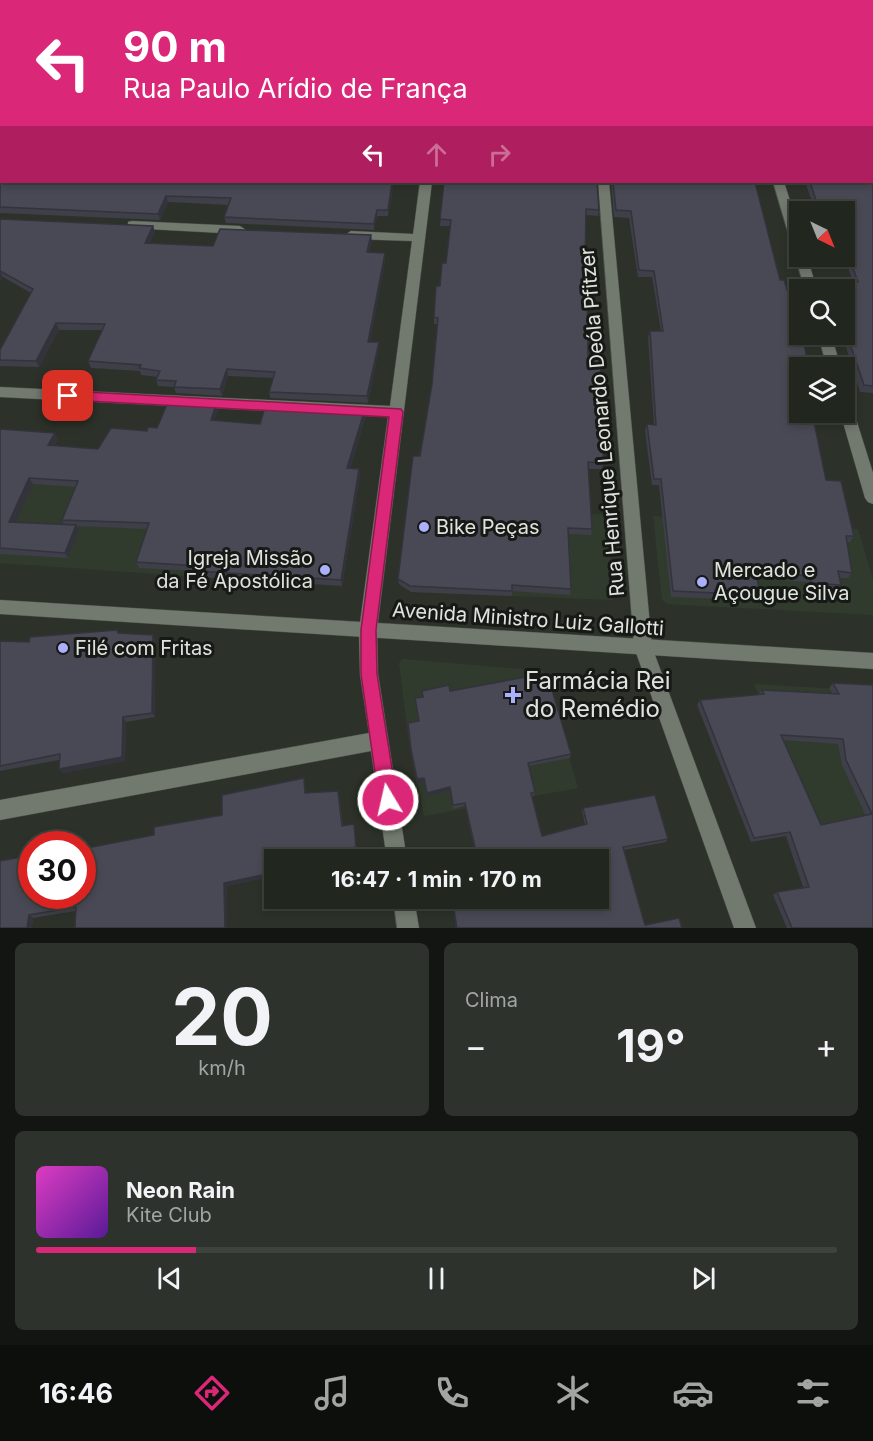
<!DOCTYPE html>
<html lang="pt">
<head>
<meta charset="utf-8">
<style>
  :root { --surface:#21261f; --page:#2d322c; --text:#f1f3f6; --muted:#a2a5a4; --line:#3e433d; --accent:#db2777 }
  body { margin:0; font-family:Inter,sans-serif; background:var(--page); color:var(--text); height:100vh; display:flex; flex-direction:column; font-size:22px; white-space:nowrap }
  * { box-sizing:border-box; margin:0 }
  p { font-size:20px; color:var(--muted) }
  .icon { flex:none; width:33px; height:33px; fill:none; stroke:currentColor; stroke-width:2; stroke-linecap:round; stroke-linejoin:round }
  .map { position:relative; height:928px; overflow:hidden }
  .sheet { display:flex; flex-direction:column; gap:15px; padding:15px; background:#121511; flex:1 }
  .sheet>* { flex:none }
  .guide { position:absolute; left:0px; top:0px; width:873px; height:183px; box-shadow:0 3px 9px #0003,0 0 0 2px var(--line); background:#db2777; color:#fff; overflow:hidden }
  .needle { width:39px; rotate:137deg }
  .controls { position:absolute; left:789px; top:201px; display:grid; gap:12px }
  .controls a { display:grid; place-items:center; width:66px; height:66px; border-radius:0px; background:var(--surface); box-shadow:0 3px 9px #0003,0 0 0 2px var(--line); font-size:30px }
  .speed { position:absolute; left:18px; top:831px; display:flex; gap:12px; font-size:30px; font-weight:700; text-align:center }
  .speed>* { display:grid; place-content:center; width:78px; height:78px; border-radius:50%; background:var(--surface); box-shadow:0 3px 9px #0003,0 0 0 2px var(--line); line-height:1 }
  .speed .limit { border:9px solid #d22; background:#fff; color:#111 }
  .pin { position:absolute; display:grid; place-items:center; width:51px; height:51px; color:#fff; margin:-26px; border-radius:12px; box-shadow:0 3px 9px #0006 }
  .me { position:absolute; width:66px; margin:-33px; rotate:351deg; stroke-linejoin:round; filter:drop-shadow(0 0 4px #0008) }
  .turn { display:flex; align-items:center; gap:21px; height:126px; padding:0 24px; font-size:27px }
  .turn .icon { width:78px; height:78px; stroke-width:2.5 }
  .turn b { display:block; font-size:42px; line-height:51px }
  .lanes { display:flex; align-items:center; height:57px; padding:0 24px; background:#0003; justify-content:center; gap:30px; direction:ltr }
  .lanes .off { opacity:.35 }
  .big { font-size:45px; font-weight:700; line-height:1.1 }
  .sheet .card { flex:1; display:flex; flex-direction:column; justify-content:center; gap:9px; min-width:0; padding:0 21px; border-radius:9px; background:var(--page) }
  .sheet .dial { align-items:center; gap:0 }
  .dial b { font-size:78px; line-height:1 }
  .song { display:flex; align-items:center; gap:18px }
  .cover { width:72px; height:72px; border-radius:9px; background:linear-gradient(135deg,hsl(310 70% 55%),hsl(270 70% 35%)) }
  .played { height:6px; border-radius:3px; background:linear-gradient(90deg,var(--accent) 20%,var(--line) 20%) }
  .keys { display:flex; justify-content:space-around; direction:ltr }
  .heat { display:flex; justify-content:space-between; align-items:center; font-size:33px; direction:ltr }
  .sheet .tiles { flex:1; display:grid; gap:15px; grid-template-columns:1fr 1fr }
  .card:last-child { grid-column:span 2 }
  .trip { position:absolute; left:264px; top:849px; width:345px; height:60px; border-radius:0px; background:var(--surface); box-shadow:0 3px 9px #0003,0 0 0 2px var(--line); font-weight:700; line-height:60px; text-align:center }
  .menu { display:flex; height:96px; justify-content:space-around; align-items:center; background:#0d0f0c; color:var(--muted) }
  .menu .icon { width:42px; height:42px }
  .menu .on { color:var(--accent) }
  .menu b { font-size:27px; color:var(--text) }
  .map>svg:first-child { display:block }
  .built { fill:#313b2d }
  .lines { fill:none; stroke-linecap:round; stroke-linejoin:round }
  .service-casing { stroke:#494e46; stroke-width:1 }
  .minor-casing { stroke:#494e46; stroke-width:1 }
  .tertiary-casing { stroke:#494e46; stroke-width:1 }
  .service { fill:#72796e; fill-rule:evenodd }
  .minor { fill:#72796e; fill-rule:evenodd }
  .tertiary { fill:#72796e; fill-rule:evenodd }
  .wall { fill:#3e3f48; fill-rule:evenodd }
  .shaded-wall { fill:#32333b }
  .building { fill:#484954; stroke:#32333b; stroke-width:1.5; fill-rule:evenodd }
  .route { fill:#db2777; stroke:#8e194d; stroke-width:1.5 }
  .poi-dot { fill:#aab0fb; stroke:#161915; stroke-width:2 }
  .labels { text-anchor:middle; stroke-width:6; stroke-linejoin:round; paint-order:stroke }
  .street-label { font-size:20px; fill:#dfe3dd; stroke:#161915 }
  .poi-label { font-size:20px; fill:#dfe3dd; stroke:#161915; text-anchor:start }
  .near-poi-label { font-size:24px; fill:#dfe3dd; stroke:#161915; text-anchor:start }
</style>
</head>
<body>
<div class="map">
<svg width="873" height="928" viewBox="0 0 873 928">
  <rect width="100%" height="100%" fill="#2c3229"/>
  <!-- built -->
  <path class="built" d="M0 482 223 495 200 577 0 563Z
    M408 503 608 515 613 600 411 592 399 584Z
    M653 516 858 529 873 580V615L667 604 662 600Z
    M402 659 544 671 578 788 424 816 409 743 399 663Z
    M754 684 873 691V817L817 829Z"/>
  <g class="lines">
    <!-- service casing -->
    <g class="service-casing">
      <path id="service" d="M622 0H631L621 2Z
        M652 0H661L651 2Z"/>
    </g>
    <!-- minor casing -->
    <g class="minor-casing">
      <path id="minor" d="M80 0H88L79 2Z
        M872 51H873V57H872Z
        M0 112H2L0 120Z
        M0 125H2V131H0Z
        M420 182H432L377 630 378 674 407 860H387L371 751 0 820V800L369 733 360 674 359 630 388 417 0 397V387L390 406 412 241 351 239 345 235 351 231 413 234Z
        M598 182H609L652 647 756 928H734L634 647Z
        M773 182H784L800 232V256H807L817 290H805Z
        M132 221 240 226 246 230 240 234 128 228V222Z
        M818 334H831L841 368H827Z
        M844 398 851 403 873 473V504L868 502 865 498 840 412H844Z
        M393 898H414L419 928H397Z"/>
    </g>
    <!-- tertiary casing -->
    <g class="tertiary-casing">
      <path id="tertiary" d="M0 600 873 653V669L0 614Z"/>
    </g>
    <!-- service -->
    <use href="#service" class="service"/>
    <!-- minor -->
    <use href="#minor" class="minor"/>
    <!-- tertiary -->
    <use href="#tertiary" class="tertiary"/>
  </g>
  <!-- wall -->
  <path class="wall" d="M873 76V393L860 392 842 334H844V290H838L837 288 840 281 853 282 844 256V212H816L805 182H872Z
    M0 161 2 182H394L388 216H377L374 230 226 223 224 217 229 205 168 202 160 220 0 213Z
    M444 182 599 210 598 216 586 215 585 269 595 292 594 298H587L588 355 603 463 602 469H588L592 529 591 535 568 534 571 589 570 595 512 591V596L411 592 399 584 398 579 432 384 438 324H434V317L446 263 450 226H440Z
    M609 182H755L826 480 854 536 850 542H847L852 573 848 578H839L841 585 838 591 807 588 806 582 757 578 760 595 757 600 671 597 659 485H652L645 431 647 424 654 425 648 337 650 331H661L652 277H638L629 218 614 217 611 182Z
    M0 219 153 226 155 232 149 244 213 246 372 241 369 252 385 260 370 342H379V348L368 403 270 398 269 392 273 378 228 376 222 396 176 393 174 387 158 386 156 380 157 377 141 375 140 371 91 368 88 361 102 330H59L39 367 0 366V350L31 293 3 277 0 282Z
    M218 410 214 421 260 424 364 412 365 418 350 469H359L360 476 342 586 200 577 198 571 139 568 136 562 147 529 76 526 79 531 68 558 1 554 0 556V429L58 439 54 446 98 449 147 431ZM33 484 76 487 62 520 64 524 15 522Z
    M117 630 119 633 153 635 155 640V717L126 722 125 761 63 773 59 769V760L0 771V641L29 642Z
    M833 683 873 685V928H787L773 895 777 892 803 887 786 836 751 842 697 705 700 700 758 695 762 690 832 693 829 688ZM784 740 838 744 842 765 866 816 821 825Z
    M450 691 571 754 570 758 529 766 535 792 534 796 532 797 542 836 585 825 582 811 583 808 668 839 666 842 624 850 645 925 682 928H456L452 898H598V860H463L462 850 474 847 465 806 453 809 450 791 427 797 424 782 417 783 411 753 408 723 418 721 415 698Z
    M304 778 305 783 306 793 339 795 343 825 354 827 357 851 311 860H274V866L273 867 274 876 227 886 33 918 32 928H0L32 896 154 835 222 815Z"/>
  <!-- shaded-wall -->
  <path class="shaded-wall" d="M2 67V76L0 78V69Z
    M392 182H394L388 216V210Z
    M166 196 168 202 160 220 158 214Z
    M377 210V216L374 230V224Z
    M153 226 155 232 147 250 145 243Z
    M371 235 372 241 368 259 367 252Z
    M385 253V260L369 348 368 342Z
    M0 271 3 277 0 282Z
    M56 323 59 330 39 367 36 361Z
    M379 342V348L368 403 367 396Z
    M227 369 228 376 222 396 220 389Z
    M216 404 218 410 213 427 211 420Z
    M364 412 365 418 348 475 347 468Z
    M55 433 58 439 52 452 48 445Z
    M359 469 360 476 342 586 341 580Z
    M29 478 33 484 13 528 9 522Z
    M76 525 79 531 68 558 65 553Z
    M153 635 155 640V717L152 713Z
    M123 717 126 722 125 761 63 773 59 769Z
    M424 778V782L417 783V779Z
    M450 787V791L427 797V793Z
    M271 863 273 867 274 876 227 886V928H225L224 883Z
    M29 915 33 918 32 928H27Z"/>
  <!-- building -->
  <path class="building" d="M0 0H55L54 2H2V67L0 69V53H1V44H0Z
    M102 0H194L193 2H101Z
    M287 0H544L542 2H287Z
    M724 0H873V9L872 11V2H725L723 1Z
    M872 73 873 76V386L864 385 844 326V302H847L844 294V290H843L840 281 858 282 844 243V212H820L810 182H872Z
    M0 161H2V182H392L388 210H377L374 224 224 217 231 198 166 196 158 214 0 207Z
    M444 182H597L599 210 586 209 585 269H594L595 292H587L588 355 600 358 604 427 603 463 588 462 592 529 568 528 571 589 512 585V591L410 586 398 579 413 456H420L432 384 438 318 434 317 436 286H440L442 263H446L451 220 440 219Z
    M613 182H755L780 280H784L790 299H800V334H802L809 368H800V412H812L826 480 841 481 854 536H846L852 573 838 571 841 585 811 583 810 576 756 572 760 595 673 591 661 479H654L647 424 656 425 650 331H663L654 271 639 270 631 211 616 210Z
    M0 219 153 226 145 243 213 246 220 229 371 235 367 252 385 253 368 342H379L367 396 269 392 275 372 227 369 220 389 174 387 176 381 156 380 160 371 139 368 141 365 88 361 105 324 56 323 36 361 0 360V350L33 289 0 271Z
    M168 402 216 404 211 420 260 424 265 407 364 412 347 468 359 469 341 580 198 571 199 566 136 562 149 523 62 520 78 481 29 478 9 522 76 525 65 553 0 548V429L55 433 48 445 98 449 111 428 147 431 148 427 157 428Z
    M117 630 118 633 153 635 152 713 123 717 122 757 59 769 60 754 0 766V641L29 642 30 637Z
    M547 673 571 754 528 763 535 792 531 793 542 836 587 824 583 808 655 795 668 839 623 847 645 925 679 918 682 928H457L452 898H598V860H464L462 850 475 847 465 803 453 805 450 787 427 793 424 778 417 779 411 749 408 723 419 721 415 698 423 697 422 691 449 685 450 691Z
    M833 683 873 685V928H792L777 892 809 887 790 832 754 838 700 700 764 694 762 690 839 694ZM781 735 843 739 846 760 872 814 821 825Z
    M304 778 305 793 338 791 342 826 354 824 356 847 290 860H274V862L271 863 272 873 224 883 225 928H75L76 907 29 915 27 928H0V861L32 855V896H82V849L154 835V827L222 815V795Z"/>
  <!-- route -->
  <path class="route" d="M68 391 401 409 403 412 376 630 377 674 397 800 395 806 388 809 382 806 379 800 361 674V630L389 417 68 400 62 396Z"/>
  <!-- markers -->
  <g class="poi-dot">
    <circle cx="424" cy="527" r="6"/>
    <circle cx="325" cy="570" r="6"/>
    <circle cx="702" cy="582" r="6"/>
    <circle cx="63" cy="648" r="6"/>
    <path d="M510 686h6v6h6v6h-6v6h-6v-6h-6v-6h6z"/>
  </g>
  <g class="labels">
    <!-- street labels -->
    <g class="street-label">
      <text transform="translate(602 422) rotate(-95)" y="7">Rua Henrique Leonardo Deóla Pfitzer</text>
      <text transform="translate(528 619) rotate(4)" y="7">Avenida Ministro Luiz Gallotti</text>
    </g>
    <!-- poi labels -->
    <g class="poi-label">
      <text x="436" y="534">Bike Peças</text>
      <text x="313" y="565" text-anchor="end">Igreja Missão<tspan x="313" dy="23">da Fé Apostólica</tspan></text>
      <text x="714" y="577">Mercado e<tspan x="714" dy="23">Açougue Silva</tspan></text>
      <text x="75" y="655">Filé com Fritas</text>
    </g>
    <!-- near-poi labels -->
    <g class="near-poi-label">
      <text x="525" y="689">Farmácia Rei<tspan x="525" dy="28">do Remédio</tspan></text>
    </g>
  </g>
</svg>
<div class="controls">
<a><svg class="needle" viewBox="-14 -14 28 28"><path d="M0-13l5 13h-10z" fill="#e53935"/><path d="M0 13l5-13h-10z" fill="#a2a5a4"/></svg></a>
<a><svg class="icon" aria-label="search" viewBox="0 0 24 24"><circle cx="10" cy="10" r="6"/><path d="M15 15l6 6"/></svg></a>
<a><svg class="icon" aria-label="layers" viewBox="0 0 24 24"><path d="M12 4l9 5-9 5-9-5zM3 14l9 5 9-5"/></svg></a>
</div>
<div class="speed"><div class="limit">30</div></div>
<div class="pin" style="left:68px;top:396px;background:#d93025"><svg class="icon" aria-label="arrive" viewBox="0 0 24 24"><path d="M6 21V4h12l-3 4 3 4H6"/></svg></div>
<svg class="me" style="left:388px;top:800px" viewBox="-20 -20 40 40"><circle r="17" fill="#db2777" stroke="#fff" stroke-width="3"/><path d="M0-11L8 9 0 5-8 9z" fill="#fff"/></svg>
<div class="trip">16:47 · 1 min · 170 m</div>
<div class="guide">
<div class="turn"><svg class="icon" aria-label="left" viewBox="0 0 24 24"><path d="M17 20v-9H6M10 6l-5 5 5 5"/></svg><div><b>90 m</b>Rua Paulo Arídio de França</div></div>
<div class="lanes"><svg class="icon" aria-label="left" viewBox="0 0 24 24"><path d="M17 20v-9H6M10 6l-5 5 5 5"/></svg><svg class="icon off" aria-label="ahead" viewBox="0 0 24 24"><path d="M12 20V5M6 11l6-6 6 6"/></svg><svg class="icon off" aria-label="right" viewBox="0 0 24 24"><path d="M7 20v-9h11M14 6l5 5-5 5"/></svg></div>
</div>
</div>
<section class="sheet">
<div class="tiles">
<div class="card dial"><b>20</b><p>km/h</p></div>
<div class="card"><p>Clima</p>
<div class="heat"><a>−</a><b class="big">19°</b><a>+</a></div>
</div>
<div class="card">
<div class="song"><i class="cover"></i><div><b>Neon Rain</b><p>Kite Club</p></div></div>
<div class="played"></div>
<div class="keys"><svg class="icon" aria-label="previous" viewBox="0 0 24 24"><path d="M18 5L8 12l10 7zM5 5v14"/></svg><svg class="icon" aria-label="pause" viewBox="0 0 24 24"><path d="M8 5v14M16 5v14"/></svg><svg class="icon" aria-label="next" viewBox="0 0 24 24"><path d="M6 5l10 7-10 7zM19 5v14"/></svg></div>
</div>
</div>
</section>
<nav class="menu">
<b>16:46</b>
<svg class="icon on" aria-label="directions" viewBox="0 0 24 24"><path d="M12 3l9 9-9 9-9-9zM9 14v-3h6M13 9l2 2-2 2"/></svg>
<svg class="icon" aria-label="music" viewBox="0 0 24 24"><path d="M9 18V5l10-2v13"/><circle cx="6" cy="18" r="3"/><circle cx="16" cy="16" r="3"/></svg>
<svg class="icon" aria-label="phone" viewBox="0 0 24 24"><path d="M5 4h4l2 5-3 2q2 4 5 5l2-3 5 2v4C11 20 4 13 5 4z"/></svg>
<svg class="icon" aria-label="climate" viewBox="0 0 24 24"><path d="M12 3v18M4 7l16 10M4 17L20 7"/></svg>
<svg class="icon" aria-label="car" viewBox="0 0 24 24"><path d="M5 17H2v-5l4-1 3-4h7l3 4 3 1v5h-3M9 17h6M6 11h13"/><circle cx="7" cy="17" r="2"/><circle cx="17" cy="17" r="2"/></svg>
<svg class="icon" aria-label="filters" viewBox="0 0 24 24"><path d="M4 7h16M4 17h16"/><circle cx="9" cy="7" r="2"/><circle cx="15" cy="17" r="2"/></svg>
</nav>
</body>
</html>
